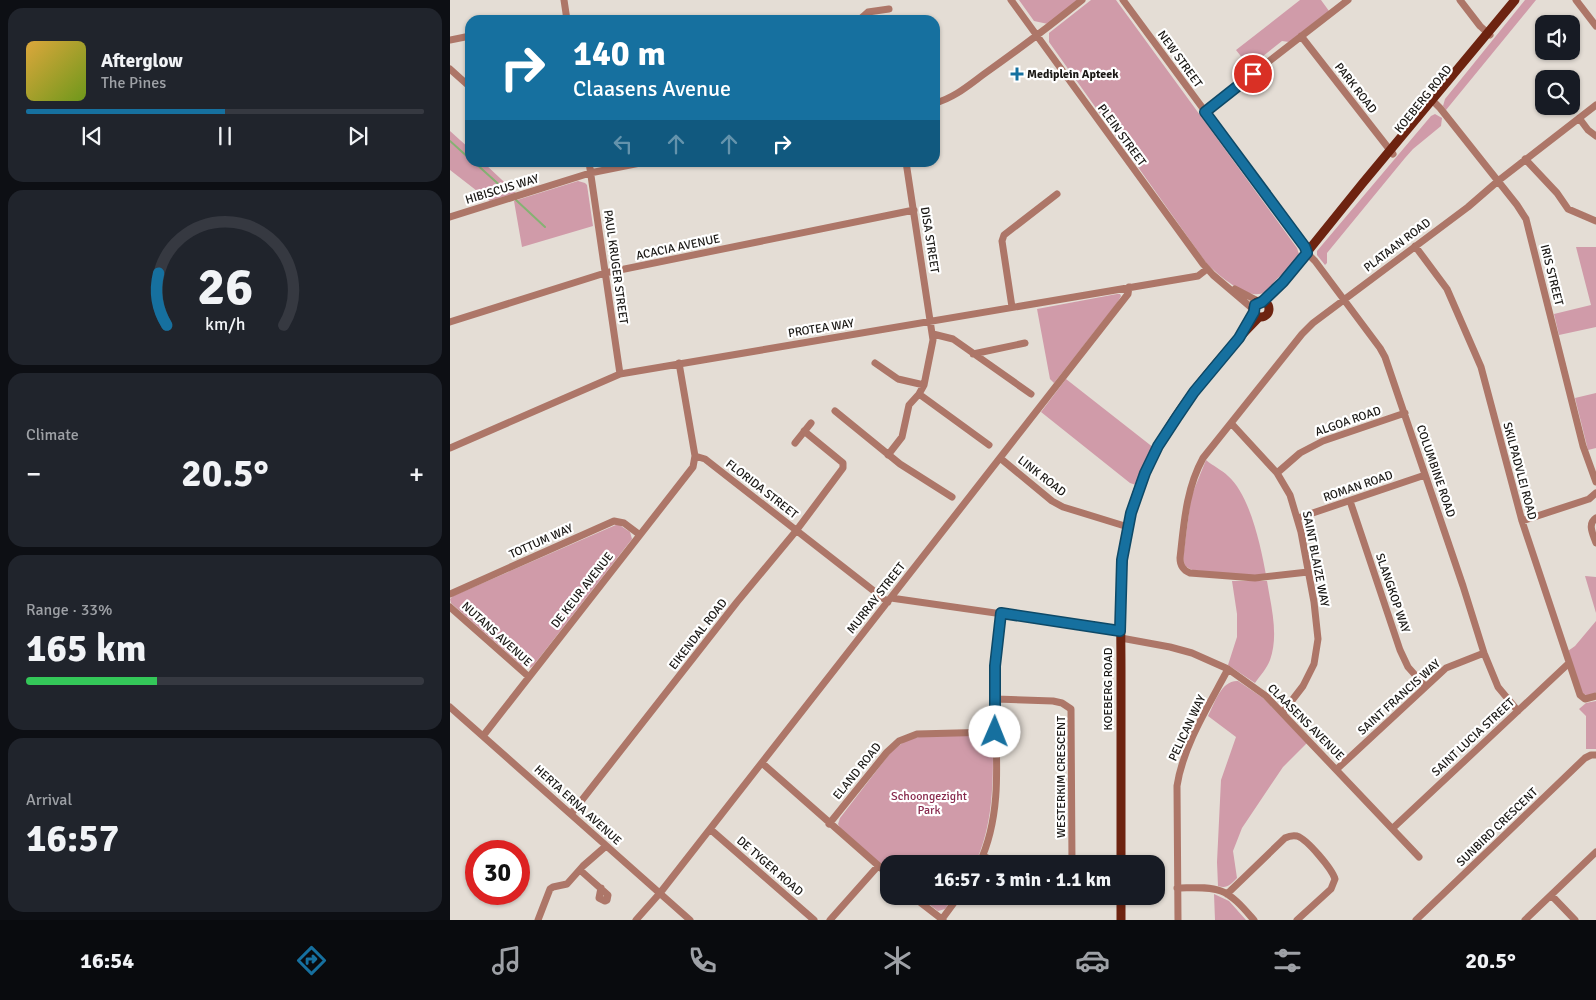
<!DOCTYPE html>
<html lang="en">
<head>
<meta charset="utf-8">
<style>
  :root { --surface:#171b24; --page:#20242c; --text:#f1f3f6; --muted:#9ea1a6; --line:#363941; --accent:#16709f }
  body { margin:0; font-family:Signika,sans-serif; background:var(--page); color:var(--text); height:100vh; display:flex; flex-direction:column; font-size:19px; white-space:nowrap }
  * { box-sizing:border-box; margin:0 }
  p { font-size:16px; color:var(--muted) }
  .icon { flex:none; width:28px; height:28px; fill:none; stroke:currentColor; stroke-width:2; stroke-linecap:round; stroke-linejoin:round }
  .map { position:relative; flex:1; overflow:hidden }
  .side { display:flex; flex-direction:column; gap:8px; padding:8px; background:#0d0f14; width:450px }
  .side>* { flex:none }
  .hud { position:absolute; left:15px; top:15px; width:475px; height:152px; border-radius:15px; box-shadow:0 1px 4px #0004; background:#16709f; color:#fff; overflow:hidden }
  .tools { position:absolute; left:1085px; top:15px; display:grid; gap:10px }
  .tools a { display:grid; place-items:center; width:45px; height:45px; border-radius:10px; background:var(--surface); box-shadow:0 1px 4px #0004; font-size:25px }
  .speed { position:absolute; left:15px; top:840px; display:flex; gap:10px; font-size:25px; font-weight:700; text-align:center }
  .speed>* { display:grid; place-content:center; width:65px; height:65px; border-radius:50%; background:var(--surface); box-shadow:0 1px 4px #0004; line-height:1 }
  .speed .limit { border:8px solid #d22; background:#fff; color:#111 }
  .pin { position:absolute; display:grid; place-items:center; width:42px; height:42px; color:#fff; margin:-21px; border:2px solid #fff; border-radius:50%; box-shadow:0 1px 5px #0007 }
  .me { position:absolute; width:55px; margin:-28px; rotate:1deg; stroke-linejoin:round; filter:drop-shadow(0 0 4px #0008) }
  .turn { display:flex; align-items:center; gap:18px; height:105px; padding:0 25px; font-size:22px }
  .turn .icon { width:65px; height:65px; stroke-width:2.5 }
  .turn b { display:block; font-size:35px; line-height:42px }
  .lanes { display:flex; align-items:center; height:48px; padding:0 25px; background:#0003; justify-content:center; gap:25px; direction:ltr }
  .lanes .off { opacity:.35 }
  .big { font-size:38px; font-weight:700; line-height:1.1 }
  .side .tile { flex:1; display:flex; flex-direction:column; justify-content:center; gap:8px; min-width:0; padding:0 18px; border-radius:15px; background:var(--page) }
  .side .dial { align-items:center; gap:0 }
  .dial svg { height:130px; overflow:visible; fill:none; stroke:var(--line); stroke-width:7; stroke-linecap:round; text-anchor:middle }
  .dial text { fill:var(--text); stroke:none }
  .song { display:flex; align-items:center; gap:15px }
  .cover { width:60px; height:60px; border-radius:8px; background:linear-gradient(135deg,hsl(40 70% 55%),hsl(80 70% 35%)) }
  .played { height:5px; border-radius:2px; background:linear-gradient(90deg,var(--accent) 50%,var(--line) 50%) }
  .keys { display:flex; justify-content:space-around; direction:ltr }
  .heat { display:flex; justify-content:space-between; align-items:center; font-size:28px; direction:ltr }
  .charge { height:8px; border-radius:4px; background:linear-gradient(90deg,#34c759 33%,var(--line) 0) }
  .trip { position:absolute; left:430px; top:855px; width:285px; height:50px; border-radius:15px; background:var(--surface); box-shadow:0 1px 4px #0004; font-weight:700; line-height:50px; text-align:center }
  .tabs { display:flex; height:80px; justify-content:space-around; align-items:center; background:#090b0e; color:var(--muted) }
  .tabs .icon { width:35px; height:35px }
  .tabs .current { color:var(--accent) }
  .tabs b { font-size:22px; color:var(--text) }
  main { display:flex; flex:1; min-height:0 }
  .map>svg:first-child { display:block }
  .green { fill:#d09ba9 }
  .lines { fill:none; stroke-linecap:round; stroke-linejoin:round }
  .stream { stroke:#85b273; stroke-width:2 }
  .minor { stroke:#ad7668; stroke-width:7 }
  .major { stroke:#6d2310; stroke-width:9 }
  .route-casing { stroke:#0e4967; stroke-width:12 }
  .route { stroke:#16709f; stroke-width:9 }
  .poi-dot { fill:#16709f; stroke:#fff; stroke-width:2 }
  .labels { text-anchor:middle; stroke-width:4.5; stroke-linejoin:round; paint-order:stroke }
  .street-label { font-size:12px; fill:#1a1815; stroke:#fff }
  .poi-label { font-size:12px; font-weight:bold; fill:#1a1815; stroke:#fff; text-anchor:start }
  .park-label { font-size:12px; fill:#882a4d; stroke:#fff }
</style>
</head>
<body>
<main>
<section class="side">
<div class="tile">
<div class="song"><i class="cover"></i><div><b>Afterglow</b><p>The Pines</p></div></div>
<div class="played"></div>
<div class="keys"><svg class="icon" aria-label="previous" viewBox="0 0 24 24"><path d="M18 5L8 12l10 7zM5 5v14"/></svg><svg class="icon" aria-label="pause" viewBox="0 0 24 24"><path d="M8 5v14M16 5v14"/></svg><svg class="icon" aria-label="next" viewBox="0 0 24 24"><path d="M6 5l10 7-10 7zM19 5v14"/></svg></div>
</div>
<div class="tile dial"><svg viewBox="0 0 100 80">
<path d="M14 69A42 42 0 1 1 86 69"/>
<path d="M14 69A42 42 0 0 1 9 37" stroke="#16709f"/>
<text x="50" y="56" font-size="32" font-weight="700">26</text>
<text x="50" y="72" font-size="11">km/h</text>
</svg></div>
<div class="tile"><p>Climate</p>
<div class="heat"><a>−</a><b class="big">20.5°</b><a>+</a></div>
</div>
<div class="tile"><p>Range · 33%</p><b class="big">165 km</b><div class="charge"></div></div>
<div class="tile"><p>Arrival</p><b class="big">16:57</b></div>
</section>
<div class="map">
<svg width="1146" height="920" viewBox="0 0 1146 920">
  <rect width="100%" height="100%" fill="#e4ddd5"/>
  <!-- green -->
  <path class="green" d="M569 0H627L598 24 584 21Z
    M641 0H666L847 248 849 254C844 263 836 272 829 277 824 281 820 289 815 292 798 302 769 275 757 264L599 42V33Z
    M850 0H871L879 11 839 42 832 41 808 60V63L801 69 786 50Z
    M1075 0H1086L996 110 993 106 995 99Z
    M985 114 992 118 991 126 963 149 955 158 877 253V263L875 265 867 255V251L981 116Z
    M0 131 20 149V162L34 163 66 193 40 201 0 170Z
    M128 181 135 183 137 185 143 226 72 247 64 201Z
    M1126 247H1146V327L1109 335 1104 314 1141 305Z
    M667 294H670L671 296 667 303 604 383 600 379 587 309Z
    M616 379 704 448 686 485 680 483 591 412Z
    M1146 393V448L1138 450 1125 398Z
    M756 460C763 466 772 470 778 476 800 495 811 547 816 575H790L742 570 735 566 733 558 741 497Z
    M168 524 180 532 182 539 83 666 80 668 72 666 1 603 0 599 3 596Z
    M1135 576 1146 577V613Z
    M782 581H817C821 606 829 635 820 660 817 668 810 676 805 683L778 665 787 637V614Z
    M1146 621V692L1143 696 1136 695 1132 693 1118 651 1125 646Z
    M788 681 813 698 857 743 833 767 792 828 783 851 787 878C780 885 777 889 768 886L767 862 771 780 786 737 758 716C765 703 771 680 788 681Z
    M1146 701V749H1136V716L1129 709 1136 703Z
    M535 736 539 737 543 744C543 786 543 825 525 864H439V871L390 828 388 824 390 818 441 752C447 747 453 742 460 739 479 733 514 736 535 736Z
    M764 894 779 901 796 920H765Z
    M468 896H504L495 909 488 911Z"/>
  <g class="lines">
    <!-- stream -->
    <path class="stream" d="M0 141 20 159
      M24 162 55 190
      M66 200 95 227"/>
    <!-- minor -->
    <path class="minor" d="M114 0 117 20
      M561 0 753 264 763 275 803 309
      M673 0 855 247 857 253 865 261 930 348 935 357 1013 586 1034 653 1048 687 1068 711
      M1010 0 1030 26 1040 35
      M1126 0 1146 26
      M409 20 418 12 439 9
      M851 36 943 154
      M0 40 20 36
      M0 69 20 87
      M982 100 990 108 1067 205 1076 219 1133 446 1146 482
      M485 103C504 98 519 85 534 74 568 50 600 26 632 0
      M755 111 898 0
      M1129 118 1138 130 1146 136
      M1075 159 1107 193 1118 209 1146 221
      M139 162 170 374
      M0 217 140 173 195 162
      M965 246 997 289 1031 367 1072 521 1130 695 1135 699 1146 696
      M785 289 810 302
      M562 307 552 241 554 235 607 194
      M0 322 155 273 464 210
      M483 334 503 339 581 394
      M523 354 575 343
      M425 363 448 379 474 385
      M469 394 539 445
      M385 411 450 464 502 497
      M781 423 827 473 840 495 851 532 864 602 868 639 864 664 853 686 833 712
      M345 443 361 423
      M0 448 170 374 748 276 757 269
      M438 455 452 437 459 405 469 394 474 385 483 340 456 162
      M245 456 255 459 438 602
      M550 458 602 501 613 507 678 527
      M827 473 850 453 873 441 955 413
      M900 501 950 650 958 667 975 686
      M848 518 975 475
      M1146 518C1137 524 1143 534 1146 543
      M1072 521 1139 499 1146 493
      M858 572 805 578 740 573C733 570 730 566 730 558 734 523 736 489 753 458L852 334 863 323 1018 207 1048 181 1146 105
      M0 594 164 521 174 523 190 535
      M441 598 671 631
      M0 607 79 677
      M671 638 720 647 742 653 778 669 816 696 969 857
      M546 699 603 701 612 703 621 709 622 864
      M0 707 240 920
      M33 736 243 467 245 456 229 363
      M312 763 439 875
      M887 769 996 668 1034 653
      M121 814 287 602 346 531 393 468V463L354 431
      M379 824 437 752 449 741 467 734 545 732
      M943 828 1119 663
      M260 829 364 920
      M533 856 549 864
      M529 864C558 804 542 731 545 667 546 649 549 631 551 613
      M130 870 158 895 157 900 155 901 149 898 151 888
      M727 888C741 888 758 886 771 891 784 896 795 910 804 920
      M777 894 835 838C839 836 842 835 847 836 857 839 882 869 885 879L881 889 847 920
      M1101 895 1125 920
      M462 896 493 920
      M492 919 509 896
      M88 920 100 889 103 887 117 884 133 866 156 846
      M186 920 210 893 678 294 679 287
      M380 920 428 866
      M728 920 727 786C733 746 759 705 778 669
      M966 920 1135 758 1141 755H1146
      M1075 920 1146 852"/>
    <!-- major -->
    <path class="major" d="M803 309a8 8 0 1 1 16 0a8 8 0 1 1-16 0Z
      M812 302 833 282 912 184 1065 0
      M671 864C671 799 671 735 671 670 671 609 667 548 688 490 712 424 761 366 809 317
      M671 896V920"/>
  </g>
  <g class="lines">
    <!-- route casing -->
    <g class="route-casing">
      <path id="route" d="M545 732V666L551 613 670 631 672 560 681 513 695 473 708 446 727 417 744 392 789 338 804 312 805 305 812 302 833 282 857 253 855 247 755 112 803 74"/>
    </g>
    <!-- route -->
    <use href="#route" class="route"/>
  </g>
  <!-- markers -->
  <path class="poi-dot" d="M564.5 66.5h5v5h5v5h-5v5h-5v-5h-5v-5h5z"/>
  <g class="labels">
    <!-- street labels -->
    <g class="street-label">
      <text transform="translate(730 59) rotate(54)" y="4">NEW STREET</text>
      <text transform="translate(906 88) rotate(52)" y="4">PARK ROAD</text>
      <text transform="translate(973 99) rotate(-51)" y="4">KOEBERG ROAD</text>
      <text transform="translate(672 135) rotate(54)" y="4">PLEIN STREET</text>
      <text transform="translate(52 189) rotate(-17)" y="4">HIBISCUS WAY</text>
      <text transform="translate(480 240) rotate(81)" y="4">DISA STREET</text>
      <text transform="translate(947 245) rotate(-37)" y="4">PLATAAN ROAD</text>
      <text transform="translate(228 247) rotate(-12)" y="4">ACACIA AVENUE</text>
      <text transform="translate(166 267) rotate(82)" y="4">PAUL KRUGER STREET</text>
      <text transform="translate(1102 275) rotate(76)" y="4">IRIS STREET</text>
      <text transform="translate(371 328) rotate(-9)" y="4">PROTEA WAY</text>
      <text transform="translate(898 421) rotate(-19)" y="4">ALGOA ROAD</text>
      <text transform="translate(986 471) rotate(71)" y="4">COLUMBINE ROAD</text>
      <text transform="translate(1070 471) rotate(75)" y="4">SKILPADVLEI ROAD</text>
      <text transform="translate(592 476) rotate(38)" y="4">LINK ROAD</text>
      <text transform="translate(908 486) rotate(-19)" y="4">ROMAN ROAD</text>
      <text transform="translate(312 489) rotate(38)" y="4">FLORIDA STREET</text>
      <text transform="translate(91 541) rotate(-24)" y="4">TOTTUM WAY</text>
      <text transform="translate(866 559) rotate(79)" y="4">SAINT BLAIZE WAY</text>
      <text transform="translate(132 590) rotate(-52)" y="4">DE KEUR AVENUE</text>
      <text transform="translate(943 593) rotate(71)" y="4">SLANGKOP WAY</text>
      <text transform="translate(426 598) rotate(-52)" y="4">MURRAY STREET</text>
      <text transform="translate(47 634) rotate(42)" y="4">NUTANS AVENUE</text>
      <text transform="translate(248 634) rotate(-52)" y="4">EIKENDAL ROAD</text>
      <text transform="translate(658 689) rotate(-90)" y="4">KOEBERG ROAD</text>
      <text transform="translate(949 697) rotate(-42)" y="4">SAINT FRANCIS WAY</text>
      <text transform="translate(856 722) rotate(45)" y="4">CLAASENS AVENUE</text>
      <text transform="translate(737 728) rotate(-65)" y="4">PELICAN WAY</text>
      <text transform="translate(1023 737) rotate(-43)" y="4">SAINT LUCIA STREET</text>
      <text transform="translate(407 771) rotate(-51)" y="4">ELAND ROAD</text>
      <text transform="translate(611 777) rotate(-90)" y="4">WESTERKIM CRESCENT</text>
      <text transform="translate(128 805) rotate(42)" y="4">HERTA ERNA AVENUE</text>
      <text transform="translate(1047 827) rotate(-44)" y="4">SUNBIRD CRESCENT</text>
      <text transform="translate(320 866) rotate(41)" y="4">DE TYGER ROAD</text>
    </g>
    <!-- poi labels -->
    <g class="poi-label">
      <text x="577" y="78">Mediplein Apteek</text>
    </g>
    <!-- park labels -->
    <g class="park-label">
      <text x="479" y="800">Schoongezight<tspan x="479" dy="14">Park</tspan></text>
    </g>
  </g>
</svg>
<div class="tools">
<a><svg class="icon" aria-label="sound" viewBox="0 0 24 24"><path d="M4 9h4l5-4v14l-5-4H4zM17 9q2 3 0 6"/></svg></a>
<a><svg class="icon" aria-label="search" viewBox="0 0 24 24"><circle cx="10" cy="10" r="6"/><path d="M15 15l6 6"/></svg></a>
</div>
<div class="speed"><div class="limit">30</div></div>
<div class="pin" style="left:803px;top:74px;background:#d93025"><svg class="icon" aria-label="arrive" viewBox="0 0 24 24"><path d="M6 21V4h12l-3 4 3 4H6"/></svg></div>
<svg class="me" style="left:545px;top:732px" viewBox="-20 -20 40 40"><circle r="19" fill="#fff"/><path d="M0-13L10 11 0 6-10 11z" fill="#16709f"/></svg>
<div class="trip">16:57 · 3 min · 1.1 km</div>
<div class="hud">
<div class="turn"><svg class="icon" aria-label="right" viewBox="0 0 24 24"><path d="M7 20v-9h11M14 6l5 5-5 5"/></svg><div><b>140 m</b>Claasens Avenue</div></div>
<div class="lanes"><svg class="icon off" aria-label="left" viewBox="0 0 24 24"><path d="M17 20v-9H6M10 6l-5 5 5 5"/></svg><svg class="icon off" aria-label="ahead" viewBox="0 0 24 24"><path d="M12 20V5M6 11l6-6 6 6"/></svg><svg class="icon off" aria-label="ahead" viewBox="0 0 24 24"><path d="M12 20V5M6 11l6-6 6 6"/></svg><svg class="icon" aria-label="right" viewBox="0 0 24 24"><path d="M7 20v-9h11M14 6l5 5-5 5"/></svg></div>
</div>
</div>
</main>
<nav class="tabs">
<b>16:54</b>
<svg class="icon current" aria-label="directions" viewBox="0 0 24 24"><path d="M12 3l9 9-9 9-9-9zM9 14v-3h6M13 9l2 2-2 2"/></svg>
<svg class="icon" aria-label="music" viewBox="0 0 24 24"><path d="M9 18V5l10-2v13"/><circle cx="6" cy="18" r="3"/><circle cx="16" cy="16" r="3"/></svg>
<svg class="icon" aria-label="phone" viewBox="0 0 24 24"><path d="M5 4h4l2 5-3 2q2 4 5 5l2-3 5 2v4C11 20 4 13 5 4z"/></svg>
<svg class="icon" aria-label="climate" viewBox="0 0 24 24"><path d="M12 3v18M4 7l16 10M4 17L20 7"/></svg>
<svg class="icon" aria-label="car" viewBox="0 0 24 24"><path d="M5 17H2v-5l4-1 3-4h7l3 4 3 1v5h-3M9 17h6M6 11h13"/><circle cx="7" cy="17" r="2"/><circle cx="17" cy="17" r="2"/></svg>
<svg class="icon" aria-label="filters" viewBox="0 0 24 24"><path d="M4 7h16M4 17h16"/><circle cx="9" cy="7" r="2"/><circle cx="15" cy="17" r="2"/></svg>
<b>20.5°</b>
</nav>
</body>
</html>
